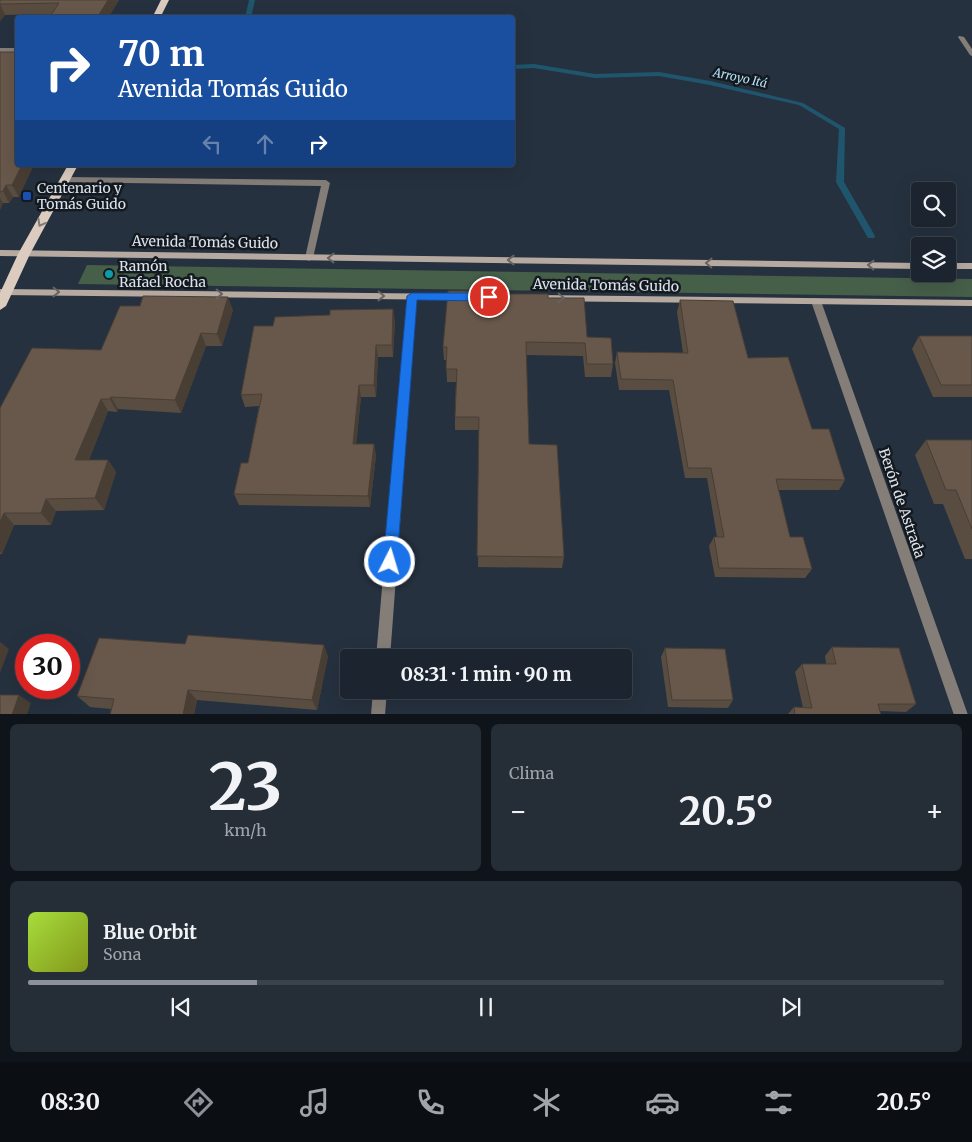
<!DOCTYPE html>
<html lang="es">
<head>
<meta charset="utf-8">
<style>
  :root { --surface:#1c252f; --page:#252d37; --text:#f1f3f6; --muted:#a0a5aa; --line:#3a424b; --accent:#8c9099 }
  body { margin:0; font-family:Merriweather,serif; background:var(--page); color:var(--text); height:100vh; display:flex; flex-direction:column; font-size:19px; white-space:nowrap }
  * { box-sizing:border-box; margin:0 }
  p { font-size:16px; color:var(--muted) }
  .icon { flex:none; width:28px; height:28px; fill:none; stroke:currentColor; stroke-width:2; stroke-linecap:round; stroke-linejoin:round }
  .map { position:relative; height:714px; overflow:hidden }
  .panel { display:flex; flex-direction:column; gap:10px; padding:10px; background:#0f141a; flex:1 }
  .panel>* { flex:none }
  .top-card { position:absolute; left:15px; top:15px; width:500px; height:152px; border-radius:5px; box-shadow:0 5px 20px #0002,0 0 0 1px var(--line); background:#1a4fa0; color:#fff; overflow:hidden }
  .tools { position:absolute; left:911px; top:182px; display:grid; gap:10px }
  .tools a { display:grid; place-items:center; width:45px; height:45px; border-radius:5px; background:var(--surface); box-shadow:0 5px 20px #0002,0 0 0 1px var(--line); font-size:25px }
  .speed { position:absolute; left:15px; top:634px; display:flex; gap:10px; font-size:25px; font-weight:700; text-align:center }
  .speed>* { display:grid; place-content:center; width:65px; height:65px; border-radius:50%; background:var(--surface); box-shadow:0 5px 20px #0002,0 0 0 1px var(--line); line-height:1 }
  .speed .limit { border:8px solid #d22; background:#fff; color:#111 }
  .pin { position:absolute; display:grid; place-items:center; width:42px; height:42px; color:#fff; margin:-21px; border:2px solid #fff; border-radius:50%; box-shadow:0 1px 5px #0007 }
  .me { position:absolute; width:55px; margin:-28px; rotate:5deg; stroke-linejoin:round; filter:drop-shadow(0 0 4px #0008) }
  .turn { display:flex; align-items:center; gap:18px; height:105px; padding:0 20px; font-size:22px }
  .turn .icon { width:65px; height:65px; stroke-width:2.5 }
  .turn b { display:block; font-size:35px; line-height:42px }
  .lanes { display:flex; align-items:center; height:48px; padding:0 20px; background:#0003; justify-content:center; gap:25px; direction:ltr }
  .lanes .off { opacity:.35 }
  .big { font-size:38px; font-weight:700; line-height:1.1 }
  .panel .tile { flex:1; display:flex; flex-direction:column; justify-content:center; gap:8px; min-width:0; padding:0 18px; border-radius:8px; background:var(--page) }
  .panel .dial { align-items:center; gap:0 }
  .dial b { font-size:65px; line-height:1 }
  .song { display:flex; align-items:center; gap:15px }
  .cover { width:60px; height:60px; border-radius:8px; background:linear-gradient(135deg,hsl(80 70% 55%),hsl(70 70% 35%)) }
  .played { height:5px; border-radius:2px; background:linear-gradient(90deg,var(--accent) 25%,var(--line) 25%) }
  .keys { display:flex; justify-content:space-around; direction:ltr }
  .heat { display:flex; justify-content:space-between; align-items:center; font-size:28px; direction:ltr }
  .panel .tiles { flex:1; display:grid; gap:10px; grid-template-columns:1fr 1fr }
  .tile:last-child { grid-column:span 2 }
  .trip { position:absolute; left:340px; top:649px; width:292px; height:50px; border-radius:5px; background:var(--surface); box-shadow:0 5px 20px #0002,0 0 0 1px var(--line); font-weight:700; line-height:50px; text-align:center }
  .tab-bar { display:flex; height:80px; justify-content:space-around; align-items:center; background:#0b0f13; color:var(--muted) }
  .tab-bar .icon { width:35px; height:35px }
  .tab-bar .selected { color:var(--accent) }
  .tab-bar b { font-size:22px; color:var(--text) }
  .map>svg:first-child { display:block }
  .green { fill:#465f49 }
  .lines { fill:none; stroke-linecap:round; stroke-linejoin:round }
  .stream { fill:#1f566d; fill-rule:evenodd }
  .lane { fill:#857e78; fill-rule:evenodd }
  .street { fill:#857e78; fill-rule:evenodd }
  .secondary { fill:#b6aaa0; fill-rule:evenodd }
  .primary { fill:#dbccbf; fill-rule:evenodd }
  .wall { fill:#594c40 }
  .shaded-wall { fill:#493e34 }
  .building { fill:#68584b; stroke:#493e34 }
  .oneway { stroke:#817b77 }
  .oneway2 { stroke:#656260 }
  .route { fill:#1a73e8; stroke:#114b97 }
  .transit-dot { fill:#1a4fb4; stroke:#14191f; stroke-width:2 }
  .culture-dot { fill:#0f9aa8; stroke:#14191f; stroke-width:2 }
  .labels { text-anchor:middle; stroke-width:5; stroke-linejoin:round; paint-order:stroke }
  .far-water-label { font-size:12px; font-style:italic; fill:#b5e5fd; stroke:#14191f }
  .poi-label { font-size:14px; fill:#dae2eb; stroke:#14191f; text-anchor:start }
  .street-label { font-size:14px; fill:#dae2eb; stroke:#14191f }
</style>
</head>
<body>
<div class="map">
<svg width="972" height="715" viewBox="0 0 972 715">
  <rect width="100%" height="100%" fill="#26313f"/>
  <!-- green -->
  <path class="green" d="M87 265 972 279V297L78 284Z"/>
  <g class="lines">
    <!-- stream -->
    <path class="stream" d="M249 0H255L251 18H245Z
      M534 64 595 74 659 72 710 81 803 103 845 128 844 182 875 236 874 238H868L836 182 839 129 799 105 710 85 659 76 595 78 534 68 512 69V65Z"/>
    <!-- lane -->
    <path class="lane" d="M65 177 326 180 330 183 313 258 309 261 305 258 321 186 62 182V178Z"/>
    <!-- street -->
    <path class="street" d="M959 36 964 37 972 49V56L970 55 958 37Z
      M0 48H18V52H0Z
      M412 293 417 296 390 658H376L407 296Z
      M816 298 821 301 968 715H954L811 301Z
      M373 690H387L385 715H371Z"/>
    <!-- secondary -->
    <path class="secondary" d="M0 250 920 263V269L0 256Z
      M948 263H972V269H948Z
      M0 289 461 294 466 297 461 300 0 295Z
      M536 295 972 300V306L536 301 531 298Z"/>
    <!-- primary -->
    <path class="primary" d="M161 0H169L160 18H152Z
      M68 165H78L30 254 6 306 0 310V293L18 254Z"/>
  </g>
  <!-- wall -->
  <path class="wall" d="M0 0H119L108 18 51 14 5 15 0 21Z
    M0 52 19 197H13L9 203H3L0 210Z
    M472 294 548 298 613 364 611 377H585L583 356 526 355 529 444 564 557 562 568 478 567 479 430H455V417L456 382H447L446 360H444L443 347Z
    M680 300 748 358 812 429 845 480 839 490H778L790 537 812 569 805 578 715 577 709 546 714 537H717L707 478H685L669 390H619L615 363 617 352 683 353 677 312Z
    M233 310 222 346H206L181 413 118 409 117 412 108 411 89 460H108L116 472 104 510 56 511 51 525H14L2 554H0V408L101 350Z
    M330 315 395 321 393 357H378L376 397H361L356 444H374L376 456 370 507 239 505 234 494 248 463 259 406 245 407 241 395 273 326Z
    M919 336H972V397H933L912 349Z
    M926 440H972V559H965L943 504H934L915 455Z
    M832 647 916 704 906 712 880 711 881 715H787L794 707 803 708 795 672 802 664H826L825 656Z
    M665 648 733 700 728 708 668 707 661 657Z
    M328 656 317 710 197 700 194 715H110L111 709 90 707 77 696Z"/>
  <!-- shaded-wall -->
  <path class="shaded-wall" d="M108 0H119L108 18H97Z
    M0 4 5 15 0 21Z
    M22 165H34L19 197 12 185Z
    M6 185 13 197 9 203 3 191Z
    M0 198 3 203 0 210Z
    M228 297 233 310 222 346 217 334Z
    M393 309 395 321 393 357 392 345Z
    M201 333 206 346 181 413 175 400Z
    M376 345 378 357 376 397 374 385Z
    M359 385 361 397 355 456 353 444Z
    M111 397 118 409 117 412 110 399Z
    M101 399 108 411 84 472 75 460Z
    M374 444 376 456 370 507 368 496Z
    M108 460 116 472 104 510 95 498Z
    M46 499 56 511 51 525 41 513Z
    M4 513 14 525 2 554 0 552V522Z
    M0 642 9 649 0 673Z
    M324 645 328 656 317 710 312 700Z
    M188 690 197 700 194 715H183Z
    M19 695 31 703 27 715H12Z"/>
  <!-- building -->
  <path class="building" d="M0 0H108L97 18H49L59 3 0 4Z
    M0 52H18V165H22L12 185H6L3 191 0 192Z
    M448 291H472V294H548V298H584L587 337 611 338 613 364H587L585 343 526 342 529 444 557 445 564 557 477 556 479 417H455L457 369H446L447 347H443Z
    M143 296 228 297 217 334 201 333 175 400 111 397 110 399H101L75 460H108L95 498 46 499 41 513H4L0 522V408L32 348 101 350 120 306H140Z
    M680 300 733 301 748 358 788 357 812 429H829L845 480 776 479 790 537H803L812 569 719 568 714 537H724L711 468H688L673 380 621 379 617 352 688 353Z
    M393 309 392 345H376L374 385H359L353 444H374L368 496 234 494 241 463H248L262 394 241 395 254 326H273L275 317 330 315V310Z
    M919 336H972V385H941Z
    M926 440H972V529L956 490H946Z
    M188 635 324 645 312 700 188 690 183 715H110L114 699 77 696 99 638 185 644Z
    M832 647 899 648 916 704H878L881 715H795L794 707 812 708 802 664H836Z
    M665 648 725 649 733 700H672Z
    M0 695H19L12 715H0Z"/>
  <!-- one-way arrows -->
  <defs><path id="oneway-chevron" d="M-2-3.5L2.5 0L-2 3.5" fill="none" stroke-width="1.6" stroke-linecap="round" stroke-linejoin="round" transform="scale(1.25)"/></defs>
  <use class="oneway" href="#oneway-chevron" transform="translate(41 223) rotate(119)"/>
  <g class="oneway2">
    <use href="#oneway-chevron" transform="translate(331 258) rotate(-179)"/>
    <use href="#oneway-chevron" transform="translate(511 260) rotate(-179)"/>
    <use href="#oneway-chevron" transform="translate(709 263) rotate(-179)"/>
    <use href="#oneway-chevron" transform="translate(871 265) rotate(-179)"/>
    <use href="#oneway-chevron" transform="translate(56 292) rotate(1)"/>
    <use href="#oneway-chevron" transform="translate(219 294) rotate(1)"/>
    <use href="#oneway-chevron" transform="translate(381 296) rotate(1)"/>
    <use href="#oneway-chevron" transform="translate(561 298) rotate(1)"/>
  </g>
  <!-- route -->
  <path class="route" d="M412 293H489L495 297 489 301 417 300 397 562 395 567 390 569 386 567 383 562 407 296Z"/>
  <!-- markers -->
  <rect class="transit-dot" x="22" y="191" width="10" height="10" rx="2.5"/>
  <circle class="culture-dot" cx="109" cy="274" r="5"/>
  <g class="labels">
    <!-- far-water labels -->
    <g class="far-water-label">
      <text transform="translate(740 78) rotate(12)" y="4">Arroyo Itá</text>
    </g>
    <!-- poi labels -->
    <g class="poi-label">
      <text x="37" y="193">Centenario y<tspan x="37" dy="16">Tomás Guido</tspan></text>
      <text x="119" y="271">Ramón<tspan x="119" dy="16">Rafael Rocha</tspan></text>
    </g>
    <!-- street labels -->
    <g class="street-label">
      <text transform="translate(205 242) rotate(1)" y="5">Avenida Tomás Guido</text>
      <text transform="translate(606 285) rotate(1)" y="5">Avenida Tomás Guido</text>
      <text transform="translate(902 503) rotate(71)" y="5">Berón de Astrada</text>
    </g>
  </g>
</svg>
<div class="tools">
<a><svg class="icon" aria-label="search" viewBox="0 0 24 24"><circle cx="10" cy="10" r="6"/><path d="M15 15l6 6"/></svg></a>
<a><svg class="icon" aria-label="layers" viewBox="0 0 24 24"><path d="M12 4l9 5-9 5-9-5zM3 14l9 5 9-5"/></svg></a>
</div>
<div class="speed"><div class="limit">30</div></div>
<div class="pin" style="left:489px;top:297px;background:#d93025"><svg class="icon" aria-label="arrive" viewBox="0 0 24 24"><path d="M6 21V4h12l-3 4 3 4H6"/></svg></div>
<svg class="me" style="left:390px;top:562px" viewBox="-20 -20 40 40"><circle r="17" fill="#1a73e8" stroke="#fff" stroke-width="3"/><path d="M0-11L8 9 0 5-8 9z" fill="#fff"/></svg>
<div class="trip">08:31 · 1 min · 90 m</div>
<div class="top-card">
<div class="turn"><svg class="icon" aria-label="right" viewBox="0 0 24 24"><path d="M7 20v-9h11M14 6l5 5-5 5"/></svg><div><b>70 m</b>Avenida Tomás Guido</div></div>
<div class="lanes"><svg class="icon off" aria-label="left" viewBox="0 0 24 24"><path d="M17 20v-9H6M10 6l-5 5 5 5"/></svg><svg class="icon off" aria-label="ahead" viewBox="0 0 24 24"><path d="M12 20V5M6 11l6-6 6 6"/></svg><svg class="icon" aria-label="right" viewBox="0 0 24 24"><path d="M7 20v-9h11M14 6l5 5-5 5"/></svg></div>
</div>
</div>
<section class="panel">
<div class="tiles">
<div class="tile dial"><b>23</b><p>km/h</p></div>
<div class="tile"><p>Clima</p>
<div class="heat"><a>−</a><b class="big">20.5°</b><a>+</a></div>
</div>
<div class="tile">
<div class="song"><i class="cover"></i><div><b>Blue Orbit</b><p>Sona</p></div></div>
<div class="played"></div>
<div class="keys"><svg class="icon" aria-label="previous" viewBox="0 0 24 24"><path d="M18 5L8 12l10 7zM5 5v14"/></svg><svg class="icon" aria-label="pause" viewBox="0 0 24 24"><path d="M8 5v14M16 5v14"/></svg><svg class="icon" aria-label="next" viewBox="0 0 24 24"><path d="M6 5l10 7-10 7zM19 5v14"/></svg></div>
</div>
</div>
</section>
<nav class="tab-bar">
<b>08:30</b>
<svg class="icon selected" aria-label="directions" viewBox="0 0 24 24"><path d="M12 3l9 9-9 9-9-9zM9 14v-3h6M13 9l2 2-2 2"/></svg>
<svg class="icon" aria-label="music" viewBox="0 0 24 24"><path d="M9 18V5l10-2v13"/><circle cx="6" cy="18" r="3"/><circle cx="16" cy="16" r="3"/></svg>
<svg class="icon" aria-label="phone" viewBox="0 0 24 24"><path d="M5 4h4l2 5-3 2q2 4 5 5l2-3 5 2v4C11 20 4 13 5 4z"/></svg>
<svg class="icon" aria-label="climate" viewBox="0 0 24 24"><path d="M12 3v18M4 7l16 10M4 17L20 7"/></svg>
<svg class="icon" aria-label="car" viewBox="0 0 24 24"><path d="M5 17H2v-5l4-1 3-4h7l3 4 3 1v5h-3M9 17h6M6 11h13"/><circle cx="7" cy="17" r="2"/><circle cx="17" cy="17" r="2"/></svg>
<svg class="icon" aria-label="filters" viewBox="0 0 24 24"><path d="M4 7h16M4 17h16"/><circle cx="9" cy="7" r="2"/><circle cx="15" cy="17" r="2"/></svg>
<b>20.5°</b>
</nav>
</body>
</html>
